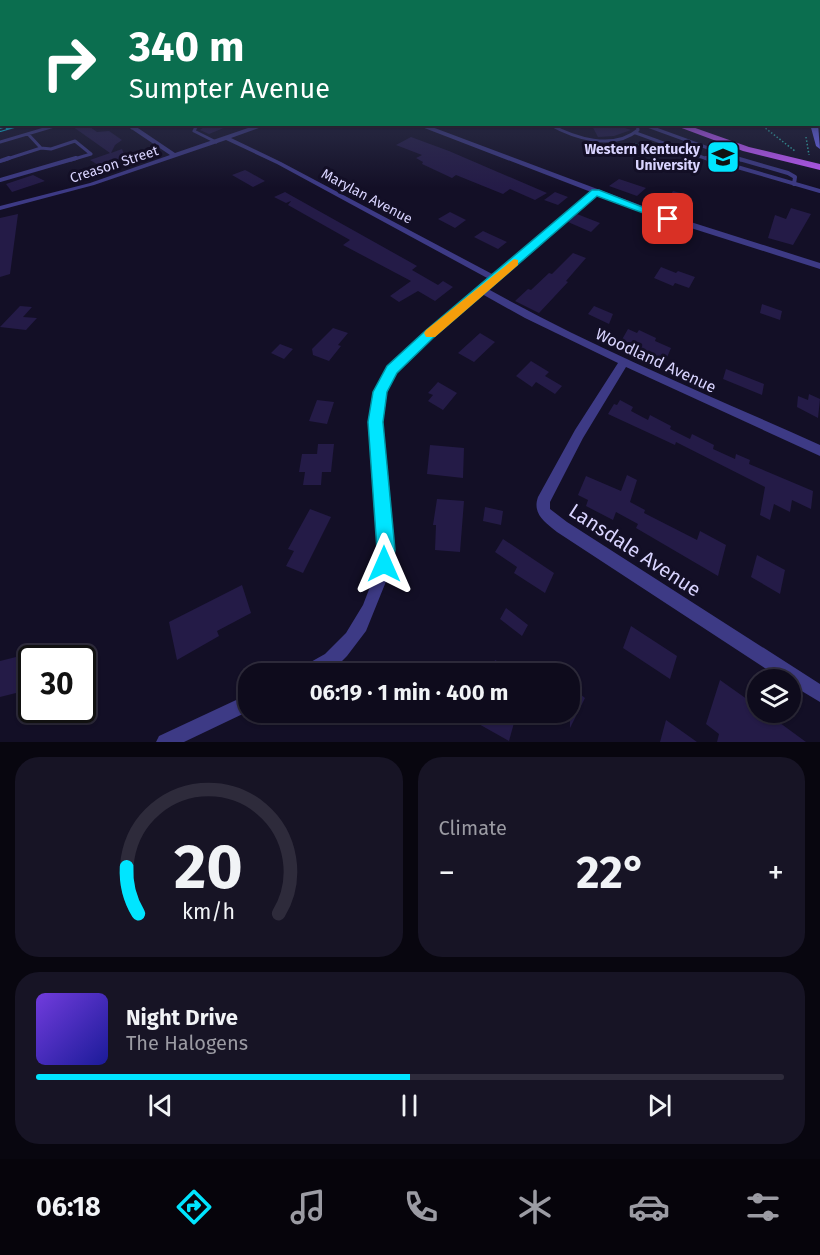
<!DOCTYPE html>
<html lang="en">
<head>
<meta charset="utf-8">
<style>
  :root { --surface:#0e0b1c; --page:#171425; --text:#f1f3f6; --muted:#9b9ba3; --line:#2e2b3b; --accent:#00e5ff }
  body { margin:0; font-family:"Fira Sans",sans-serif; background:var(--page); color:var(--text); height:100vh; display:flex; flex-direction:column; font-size:22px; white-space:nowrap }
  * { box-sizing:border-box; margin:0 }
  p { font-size:20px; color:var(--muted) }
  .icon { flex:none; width:33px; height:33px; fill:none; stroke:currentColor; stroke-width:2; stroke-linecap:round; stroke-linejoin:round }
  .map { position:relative; height:742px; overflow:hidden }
  .sheet { display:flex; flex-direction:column; gap:15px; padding:15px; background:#08060f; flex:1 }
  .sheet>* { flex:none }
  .hud { position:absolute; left:0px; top:0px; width:820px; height:126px; box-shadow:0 2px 4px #0004,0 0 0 2px var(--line); background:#0b6e4f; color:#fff; overflow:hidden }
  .fabs { position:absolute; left:747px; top:669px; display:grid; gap:12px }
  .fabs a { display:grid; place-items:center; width:54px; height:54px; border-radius:50%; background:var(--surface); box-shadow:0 2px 4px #0004,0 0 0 2px var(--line); font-size:30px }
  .speed { position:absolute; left:18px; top:645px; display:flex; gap:12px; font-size:30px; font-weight:700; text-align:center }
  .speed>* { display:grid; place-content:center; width:78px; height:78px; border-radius:50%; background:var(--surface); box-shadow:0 2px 4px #0004,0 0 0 2px var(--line); line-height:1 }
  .speed .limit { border:3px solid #111; border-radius:9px; background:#fff; color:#111 }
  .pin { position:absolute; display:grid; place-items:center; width:51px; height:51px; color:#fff; margin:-26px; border-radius:12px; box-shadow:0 3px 9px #0006 }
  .me { position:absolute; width:66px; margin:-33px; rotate:0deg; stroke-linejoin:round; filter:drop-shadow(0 0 4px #0008) }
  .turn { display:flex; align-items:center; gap:21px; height:126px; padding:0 30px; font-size:27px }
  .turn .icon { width:78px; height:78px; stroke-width:2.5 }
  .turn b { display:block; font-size:42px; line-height:51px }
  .big { font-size:45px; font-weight:700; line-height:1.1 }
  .sheet .widget { flex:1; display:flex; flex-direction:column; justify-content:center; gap:9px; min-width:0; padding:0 21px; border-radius:24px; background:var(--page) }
  .sheet .dial { align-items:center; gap:0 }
  .dial svg { height:156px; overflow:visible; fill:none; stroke:var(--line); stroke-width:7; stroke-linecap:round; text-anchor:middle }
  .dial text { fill:var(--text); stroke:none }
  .song { display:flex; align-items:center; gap:18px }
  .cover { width:72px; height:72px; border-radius:9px; background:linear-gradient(135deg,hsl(260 70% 55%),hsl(240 70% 35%)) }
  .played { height:6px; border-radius:3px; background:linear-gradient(90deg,var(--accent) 50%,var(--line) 50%) }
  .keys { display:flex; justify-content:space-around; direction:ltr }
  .heat { display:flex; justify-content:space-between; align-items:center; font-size:33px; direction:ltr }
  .sheet .tiles { flex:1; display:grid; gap:15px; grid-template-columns:1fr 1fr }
  .widget:last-child { grid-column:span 2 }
  .trip { position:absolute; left:238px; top:663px; width:342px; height:60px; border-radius:24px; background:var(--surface); box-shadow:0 2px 4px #0004,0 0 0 2px var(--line); font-weight:700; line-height:60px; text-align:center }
  .dock { display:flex; height:96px; justify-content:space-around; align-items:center; background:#06040b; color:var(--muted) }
  .dock .icon { width:42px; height:42px }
  .dock .selected { color:var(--accent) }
  .dock b { font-size:27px; color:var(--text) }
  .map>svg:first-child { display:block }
  .building { fill:#241b47 }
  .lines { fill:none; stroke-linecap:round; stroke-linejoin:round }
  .path { stroke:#2fb8b0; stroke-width:1.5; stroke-dasharray:1.5 2; stroke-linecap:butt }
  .lane-far1 { stroke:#3d3a85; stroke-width:3 }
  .lane { stroke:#3d3a85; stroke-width:4 }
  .street { fill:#3d3a85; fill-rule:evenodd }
  .secondary { fill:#6f6bff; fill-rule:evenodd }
  .primary { fill:#c25bff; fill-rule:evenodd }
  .rail-casing { stroke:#00e5ff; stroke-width:4 }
  .rail { stroke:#130f26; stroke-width:2; stroke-dasharray:6; stroke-linecap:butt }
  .route { fill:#00e5ff; stroke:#0095a6; stroke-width:1.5 }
  .slow { fill:#f59e0b }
  .labels { text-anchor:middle; stroke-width:6; stroke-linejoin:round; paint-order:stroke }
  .far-poi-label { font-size:14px; font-weight:bold; fill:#d9d4ff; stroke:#130f26; text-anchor:end }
  .far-street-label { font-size:14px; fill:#d9d4ff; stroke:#130f26 }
  .street-label { font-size:16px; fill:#d9d4ff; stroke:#130f26 }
  .near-street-label { font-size:20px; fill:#d9d4ff; stroke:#130f26 }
</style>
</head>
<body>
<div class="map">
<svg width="820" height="742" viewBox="0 0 820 742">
  <rect width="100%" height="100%" fill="#130f26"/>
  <!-- building -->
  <path class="building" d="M69 124H86L97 132 109 131 122 140 115 145 111 153 122 149 125 157 100 166 90 160 110 153Z
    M207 124H231V125L209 134 200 130Z
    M591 124H622V127L631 130 614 136 598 137Z
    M411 137 449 151 547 193 535 200 510 189 503 194 456 175 452 178 422 164 423 162 416 158 422 155 396 145Z
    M245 170 249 172 265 181 253 187 232 175Z
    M33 175 45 181 12 192 6 184Z
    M619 179 646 188 637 196 609 186Z
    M673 191 684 194 681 199 686 200 679 210 664 205Z
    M285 192 410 262 417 266 412 270 438 285 443 281 453 287 435 301 418 291 399 302 390 296 411 281 343 245 350 240 288 205 291 201 286 203 274 197Z
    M555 192 568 197 558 205 544 200Z
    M791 208 811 214 793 245 768 238 775 215 786 219Z
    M450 212 466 220 455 228 438 219Z
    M18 214 10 274 0 277V218Z
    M577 214 600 223 591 232 568 222Z
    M483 231 507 242 498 249 474 237Z
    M573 253 586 258 566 281 568 282 539 313 515 301 528 289 531 290 549 273 552 274Z
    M661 267 676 273 678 271 695 277 689 288 675 283 673 286 654 278Z
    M762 304 782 311 780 320 760 313Z
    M20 306 32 307 23 317 37 318 26 330 0 327Z
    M594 306 613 314 609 324 588 314Z
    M333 328 348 333 338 345 341 346 329 361 313 355 312 349Z
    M628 329 637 333 639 330 656 338 655 341 671 348 665 362 620 343Z
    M480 333 495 342 474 362 458 353Z
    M280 344 293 349 284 359 271 353Z
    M531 361 549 372 545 376 562 386 555 394 536 382 532 387 516 376Z
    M726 369 764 384 762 395 723 379Z
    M438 382 457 393 443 410 428 401 433 395 428 393Z
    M809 394 820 399 818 418 797 407 798 396 808 400Z
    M317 400 334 402 327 424 309 421Z
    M620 400 633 407 631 411 648 420 650 415 671 426 670 429 690 439 692 434 714 445 713 449 735 459 736 454 750 460 749 464 813 491 811 509 792 500 790 512 774 504 770 520 760 515 765 487 676 442 675 445 608 414 614 404 617 405Z
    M318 444H334L331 472H322L321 485H303L305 472H299L302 454H317Z
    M430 445 464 448 463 478 427 474Z
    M627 475 637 480 630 502 645 510 644 513 697 540 700 531 726 545 718 576 636 528 638 524 616 512 613 520 586 506 588 500 578 495 586 476 621 491Z
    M437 499 464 501 460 552 435 550 436 525H433Z
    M485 507 503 511 501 525 483 521Z
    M310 509 331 517 303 573 286 566 294 551 288 549Z
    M503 539 554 573 545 593 514 573 517 567 495 552Z
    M757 555 785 570 780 594 751 577Z
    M242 585 251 613 217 631 219 636 177 660 169 622Z
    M506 608 528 625 522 636 500 619Z
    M631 626 677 656 670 679 623 648Z
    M32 653V689L0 697V661Z
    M495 660 523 674H491Z
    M720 680 758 707V712H765L806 742H717L719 734 706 724Z
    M570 686 585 698 570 728Z
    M480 712H517L509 741 477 723Z
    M666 720 697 742H660Z"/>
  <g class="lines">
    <!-- path -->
    <path class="path" d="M819 110 820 114
      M760 124 795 151
      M806 137 809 155
      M621 146 641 154 651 152 648 148 633 143"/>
    <!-- lane-far1 -->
    <path class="lane-far1" d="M203 124 196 127 194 131 216 142
      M549 124C574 138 613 151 638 130L637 124
      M642 124 741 160
      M132 128 141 124
      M636 133 710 160
      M0 142 61 124
      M41 148 51 149 75 141 91 154 71 160
      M4 160 41 148 28 134"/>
    <!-- lane -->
    <path class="lane" d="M706 158 820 191
      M736 158 788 173 795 177 794 184
      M0 161 9 158
      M0 180 76 158"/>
    <!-- street -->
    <path class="street" d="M124 124H132L175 153 260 124H270L231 138 281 162 494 275 591 192 414 124H424L656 211 820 263V269L650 215 597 194 488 289C595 349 709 395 820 445V456L626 367 583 438 550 502V509L567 522 820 684V702L790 684V680H783L557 532C545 522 532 514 538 497L575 430 618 363 525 318 482 294 432 338 391 379 383 402 381 437 393 550 387 579 366 631 347 656 337 666 323 674H298L300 668 325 654 346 633 363 605 373 579 379 550 369 437 371 402 382 377 426 332 489 279 277 164 226 140 94 185 0 210V206L90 183 170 155Z
      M249 694V711L184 742H156L159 736Z"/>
    <!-- secondary -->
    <path class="secondary" d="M810 124H818L820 149 816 146Z"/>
    <!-- primary -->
    <path class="primary" d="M0 101H2V105H0Z
      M671 124H684L749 147 820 164V170L743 151Z"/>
    <!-- rail casing -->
    <g class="rail-casing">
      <path id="rail" d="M0 130 21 124"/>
    </g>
    <!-- rail -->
    <use href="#rail" class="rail"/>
  </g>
  <!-- sky -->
  <linearGradient id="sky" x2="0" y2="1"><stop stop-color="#0a0815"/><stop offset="0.45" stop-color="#333752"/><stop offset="1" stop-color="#333752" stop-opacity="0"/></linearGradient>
  <rect width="820" height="188" fill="url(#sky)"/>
  <!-- route -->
  <path class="route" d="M592 190H599L673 219 665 221 597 196 433 338 397 373 387 392 383 422 395 550 391 571 384 574 378 571 375 564 377 550 368 422 373 392 387 366 424 332Z"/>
  <!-- slow -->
  <path class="slow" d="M514 259 518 260V265L435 337H426L424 333 426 330Z"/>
  <!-- icons -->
  <defs>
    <g id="university-square" transform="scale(1.725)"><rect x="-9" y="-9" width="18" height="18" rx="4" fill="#00e5ff" stroke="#130f26"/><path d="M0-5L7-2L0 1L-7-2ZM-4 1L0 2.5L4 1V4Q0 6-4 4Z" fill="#111"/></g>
  </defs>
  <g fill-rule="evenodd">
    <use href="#university-square" x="723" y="157"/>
  </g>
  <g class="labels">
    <!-- far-poi labels -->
    <g class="far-poi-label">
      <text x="700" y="154">Western Kentucky<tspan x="700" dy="16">University</tspan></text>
    </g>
    <!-- far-street labels -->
    <g class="far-street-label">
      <text transform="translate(114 164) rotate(-18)" y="5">Creason Street</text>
      <text transform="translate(367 196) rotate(28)" y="5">Marylan Avenue</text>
    </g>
    <!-- street labels -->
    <g class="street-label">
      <text transform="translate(656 360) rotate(25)" y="6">Woodland Avenue</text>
    </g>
    <!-- near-street labels -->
    <g class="near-street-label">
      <text transform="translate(635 550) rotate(33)" y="7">Lansdale Avenue</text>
    </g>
  </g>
</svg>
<div class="fabs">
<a><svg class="icon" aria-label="layers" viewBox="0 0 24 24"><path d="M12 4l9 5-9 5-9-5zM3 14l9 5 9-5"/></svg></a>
</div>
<div class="speed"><div class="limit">30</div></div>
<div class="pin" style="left:668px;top:219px;background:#d93025"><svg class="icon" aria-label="arrive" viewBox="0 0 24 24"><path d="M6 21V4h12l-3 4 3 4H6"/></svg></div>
<svg class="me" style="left:384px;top:564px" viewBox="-20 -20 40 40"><path d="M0-17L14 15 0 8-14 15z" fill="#00e5ff" stroke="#fff" stroke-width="4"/></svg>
<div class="trip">06:19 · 1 min · 400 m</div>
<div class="hud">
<div class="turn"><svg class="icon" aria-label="right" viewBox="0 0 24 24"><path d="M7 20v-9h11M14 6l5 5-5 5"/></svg><div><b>340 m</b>Sumpter Avenue</div></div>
</div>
</div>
<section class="sheet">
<div class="tiles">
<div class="widget dial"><svg viewBox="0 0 100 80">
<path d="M14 69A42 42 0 1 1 86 69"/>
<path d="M14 69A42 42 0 0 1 8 45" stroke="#00e5ff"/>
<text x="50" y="56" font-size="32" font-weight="700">20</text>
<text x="50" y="72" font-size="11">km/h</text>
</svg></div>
<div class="widget"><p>Climate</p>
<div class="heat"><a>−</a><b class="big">22°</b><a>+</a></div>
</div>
<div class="widget">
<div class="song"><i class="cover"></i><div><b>Night Drive</b><p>The Halogens</p></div></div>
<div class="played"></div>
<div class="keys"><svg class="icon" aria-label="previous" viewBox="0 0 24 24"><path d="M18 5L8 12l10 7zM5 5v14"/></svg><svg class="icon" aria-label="pause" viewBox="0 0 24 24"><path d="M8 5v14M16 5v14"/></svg><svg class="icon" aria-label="next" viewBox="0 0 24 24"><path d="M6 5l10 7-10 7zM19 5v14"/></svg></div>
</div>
</div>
</section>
<nav class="dock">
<b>06:18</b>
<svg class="icon selected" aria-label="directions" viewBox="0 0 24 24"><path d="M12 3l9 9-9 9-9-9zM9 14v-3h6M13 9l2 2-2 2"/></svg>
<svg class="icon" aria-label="music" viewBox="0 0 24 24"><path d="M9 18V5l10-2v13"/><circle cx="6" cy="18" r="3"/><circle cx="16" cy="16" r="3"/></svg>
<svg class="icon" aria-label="phone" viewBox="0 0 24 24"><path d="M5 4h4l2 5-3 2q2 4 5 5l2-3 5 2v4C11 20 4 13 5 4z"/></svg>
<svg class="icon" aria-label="climate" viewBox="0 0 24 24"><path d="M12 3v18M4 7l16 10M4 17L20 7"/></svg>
<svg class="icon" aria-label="car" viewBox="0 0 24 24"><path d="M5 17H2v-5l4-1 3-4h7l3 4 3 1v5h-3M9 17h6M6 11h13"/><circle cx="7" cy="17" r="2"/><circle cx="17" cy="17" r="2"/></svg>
<svg class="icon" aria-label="filters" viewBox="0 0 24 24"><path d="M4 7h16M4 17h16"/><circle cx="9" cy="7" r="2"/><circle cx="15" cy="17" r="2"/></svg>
</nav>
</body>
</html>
